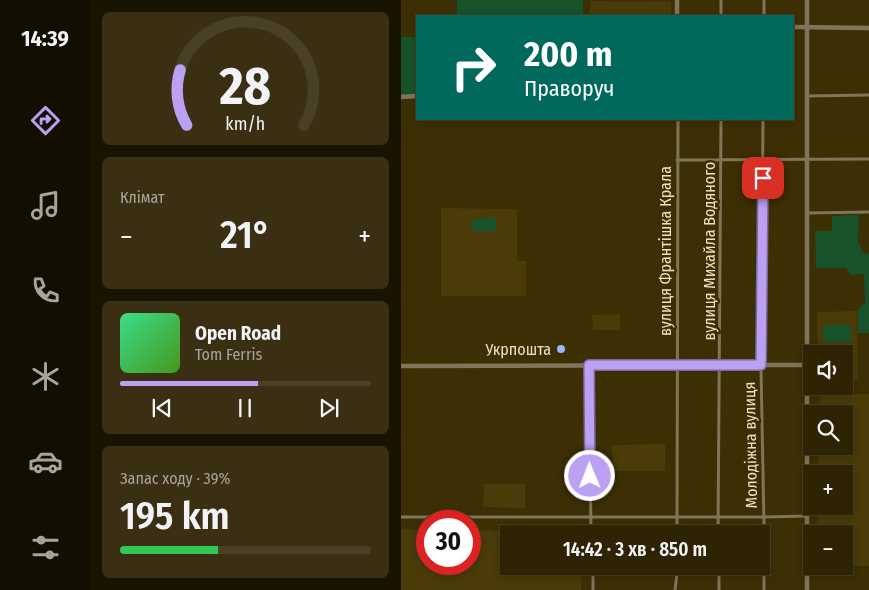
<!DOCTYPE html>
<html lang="uk">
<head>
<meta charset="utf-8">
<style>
  :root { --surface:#2e2303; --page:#3a2f12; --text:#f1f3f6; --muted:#a7a49a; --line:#494025; --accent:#bca0f2 }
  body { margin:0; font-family:"Fira Sans Condensed",sans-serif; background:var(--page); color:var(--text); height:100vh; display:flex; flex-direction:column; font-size:19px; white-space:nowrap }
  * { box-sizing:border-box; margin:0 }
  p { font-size:16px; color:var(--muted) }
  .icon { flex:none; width:28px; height:28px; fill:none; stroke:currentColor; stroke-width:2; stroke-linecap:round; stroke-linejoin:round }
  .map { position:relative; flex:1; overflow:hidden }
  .panel { display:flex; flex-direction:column; gap:12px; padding:12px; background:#191302; width:311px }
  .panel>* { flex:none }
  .top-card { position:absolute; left:15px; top:15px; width:378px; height:105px; border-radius:0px; box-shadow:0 2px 8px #0003,0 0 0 1px var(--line); background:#00695c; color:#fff; overflow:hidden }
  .fabs { position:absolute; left:402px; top:345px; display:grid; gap:10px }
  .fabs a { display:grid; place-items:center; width:50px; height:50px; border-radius:0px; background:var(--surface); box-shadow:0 2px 8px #0003,0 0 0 1px var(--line); font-size:25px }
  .speed { position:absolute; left:15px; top:510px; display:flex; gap:10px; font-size:25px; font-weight:700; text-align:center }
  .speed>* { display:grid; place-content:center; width:65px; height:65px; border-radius:50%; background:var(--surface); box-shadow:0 2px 8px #0003,0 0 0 1px var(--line); line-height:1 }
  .speed .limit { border:8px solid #d22; background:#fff; color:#111 }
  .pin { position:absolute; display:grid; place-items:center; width:42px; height:42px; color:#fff; margin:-21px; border-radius:10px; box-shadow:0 2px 8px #0006 }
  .me { position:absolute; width:55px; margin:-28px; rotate:359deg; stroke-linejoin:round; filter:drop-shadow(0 0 4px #0008) }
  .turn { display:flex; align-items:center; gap:18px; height:105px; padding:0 25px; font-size:22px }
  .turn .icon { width:65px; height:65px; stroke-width:2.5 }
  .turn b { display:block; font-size:35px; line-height:42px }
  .big { font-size:38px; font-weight:600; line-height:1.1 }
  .panel .tile { flex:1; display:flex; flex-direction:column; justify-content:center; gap:8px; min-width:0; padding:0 18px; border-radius:8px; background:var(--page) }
  .panel .dial { align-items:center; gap:0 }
  .dial svg { height:130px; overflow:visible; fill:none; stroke:var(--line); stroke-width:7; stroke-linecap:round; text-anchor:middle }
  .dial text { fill:var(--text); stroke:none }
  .song { display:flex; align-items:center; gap:15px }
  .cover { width:60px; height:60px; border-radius:8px; background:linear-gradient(135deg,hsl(150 70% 55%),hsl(100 70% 35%)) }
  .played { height:5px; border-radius:2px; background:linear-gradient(90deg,var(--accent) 55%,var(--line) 55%) }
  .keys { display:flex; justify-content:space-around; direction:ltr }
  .heat { display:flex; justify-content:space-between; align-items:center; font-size:28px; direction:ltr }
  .charge { height:8px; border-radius:4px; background:linear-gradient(90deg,#34c759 39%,var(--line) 0) }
  .trip { position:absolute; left:99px; top:525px; width:270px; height:50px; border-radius:0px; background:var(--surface); box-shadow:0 2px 8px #0003,0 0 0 1px var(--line); font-weight:600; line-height:50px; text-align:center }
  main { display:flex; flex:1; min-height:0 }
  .menu { display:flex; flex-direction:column; width:90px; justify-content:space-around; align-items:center; background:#120e01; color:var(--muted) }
  .menu .icon { width:35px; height:35px }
  .menu .active { color:var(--accent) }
  .menu b { font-size:22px; color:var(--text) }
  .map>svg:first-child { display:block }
  .built { fill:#4a3b09 }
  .green { fill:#18522a }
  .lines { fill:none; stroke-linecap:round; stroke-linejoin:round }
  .minor { stroke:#807558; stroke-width:3 }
  .tertiary { stroke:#807558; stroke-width:4.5 }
  .route-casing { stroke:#7a689d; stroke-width:12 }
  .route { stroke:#bca0f2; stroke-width:9 }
  .poi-dot { fill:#9db4fd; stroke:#3d2f04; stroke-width:2 }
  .labels { text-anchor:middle; stroke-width:5; stroke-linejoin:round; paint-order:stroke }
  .street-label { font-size:16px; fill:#eee0bb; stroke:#3d2f04 }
  .poi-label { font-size:16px; fill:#eee0bb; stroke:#3d2f04; text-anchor:end }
</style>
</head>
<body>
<main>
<nav class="menu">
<b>14:39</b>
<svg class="icon active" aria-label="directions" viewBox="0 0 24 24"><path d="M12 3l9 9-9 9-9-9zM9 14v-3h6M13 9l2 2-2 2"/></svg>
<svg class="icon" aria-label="music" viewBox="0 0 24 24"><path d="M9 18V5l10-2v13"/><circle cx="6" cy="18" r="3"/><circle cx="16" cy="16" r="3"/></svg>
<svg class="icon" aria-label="phone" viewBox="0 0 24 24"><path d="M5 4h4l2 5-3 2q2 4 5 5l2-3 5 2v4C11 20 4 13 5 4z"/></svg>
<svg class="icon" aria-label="climate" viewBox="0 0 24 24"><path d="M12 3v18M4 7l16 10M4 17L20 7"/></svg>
<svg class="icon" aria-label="car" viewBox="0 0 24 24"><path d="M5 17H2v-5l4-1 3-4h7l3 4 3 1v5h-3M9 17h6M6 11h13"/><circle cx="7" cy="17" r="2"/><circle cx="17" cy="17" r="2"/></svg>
<svg class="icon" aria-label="filters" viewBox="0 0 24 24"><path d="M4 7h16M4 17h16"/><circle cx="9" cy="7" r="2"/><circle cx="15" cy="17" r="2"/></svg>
</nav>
<section class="panel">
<div class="tile dial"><svg viewBox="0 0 100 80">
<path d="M14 69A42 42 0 1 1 86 69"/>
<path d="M14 69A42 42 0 0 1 10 35" stroke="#bca0f2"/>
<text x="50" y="56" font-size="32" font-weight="700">28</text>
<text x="50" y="72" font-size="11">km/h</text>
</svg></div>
<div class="tile"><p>Клімат</p>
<div class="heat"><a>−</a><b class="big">21°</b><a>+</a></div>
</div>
<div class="tile">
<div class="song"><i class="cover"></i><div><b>Open Road</b><p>Tom Ferris</p></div></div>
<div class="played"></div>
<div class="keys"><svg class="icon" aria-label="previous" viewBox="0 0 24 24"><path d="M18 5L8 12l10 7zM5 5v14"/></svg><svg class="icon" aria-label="pause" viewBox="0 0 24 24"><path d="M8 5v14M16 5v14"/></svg><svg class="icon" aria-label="next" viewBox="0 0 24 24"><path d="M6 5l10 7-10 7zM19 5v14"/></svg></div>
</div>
<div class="tile"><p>Запас ходу · 39%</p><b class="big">195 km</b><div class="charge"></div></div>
</section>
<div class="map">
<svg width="468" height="590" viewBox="0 0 468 590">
  <rect width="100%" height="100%" fill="#3d2f04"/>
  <!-- built -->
  <path class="built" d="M189 1 270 2V16H189Z
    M40 208 116 209V261H125V296H40Z
    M456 311 457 380H444V354H417L416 312Z
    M219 314V330H192L191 315Z
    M419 394H468V566H444V534H416V506H444V474H417L418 446H444V414H418Z
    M264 444V471H212L211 445Z
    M83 484H124V508L82 507Z
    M0 529 26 530V564H69V530L179 532V534H108V566H180V590H0Z"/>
  <!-- green -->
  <path class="green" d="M58 0H182V16H56V1Z
    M0 37H16V96L0 97Z
    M458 215 457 243 463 253 468 254V333H457V309L464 303 463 274 449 275 445 268H415L414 231H431V216Z
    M95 218 96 231H71V219Z
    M422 325H450V342H422Z"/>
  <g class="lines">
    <!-- minor -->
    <path class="minor" d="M320 16V0
      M363 16V0
      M406 96 468 95
      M362 119 360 370 363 524V590
      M276 160 468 159
      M407 213 468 212
      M188 365 190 534
      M0 517H363L406 516
      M276 534 277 119
      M317 534 320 119
      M318 566V590
      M192 590V566
      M274 590 277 566"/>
    <!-- tertiary -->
    <path class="tertiary" d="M276 16V0
      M391 27 468 28
      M0 97 16 96
      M0 366 406 365
      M406 590V0"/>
  </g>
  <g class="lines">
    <!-- route casing -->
    <g class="route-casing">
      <path id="route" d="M189 476 188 365H360L362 178"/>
    </g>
    <!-- route -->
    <use href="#route" class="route"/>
  </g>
  <!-- markers -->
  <circle class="poi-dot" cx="160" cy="349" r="5"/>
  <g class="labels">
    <!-- street labels -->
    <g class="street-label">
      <text transform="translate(264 251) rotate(-90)" y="6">вулиця Франтішка Крала</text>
      <text transform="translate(308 251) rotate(-90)" y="6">вулиця Михайла Водяного</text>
      <text transform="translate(349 445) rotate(-91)" y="6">Молодіжна вулиця</text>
    </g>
    <!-- poi labels -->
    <g class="poi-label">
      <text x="150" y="355">Укрпошта</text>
    </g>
  </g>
</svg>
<div class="fabs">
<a><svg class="icon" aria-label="sound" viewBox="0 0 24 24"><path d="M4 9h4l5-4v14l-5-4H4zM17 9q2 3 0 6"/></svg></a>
<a><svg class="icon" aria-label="search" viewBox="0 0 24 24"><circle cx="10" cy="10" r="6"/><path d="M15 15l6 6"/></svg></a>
<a>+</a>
<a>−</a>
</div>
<div class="speed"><div class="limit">30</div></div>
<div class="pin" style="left:362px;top:178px;background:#d93025"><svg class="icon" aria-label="arrive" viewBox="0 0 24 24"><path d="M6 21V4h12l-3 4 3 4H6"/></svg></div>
<svg class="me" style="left:189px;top:476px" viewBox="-20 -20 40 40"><circle r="17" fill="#bca0f2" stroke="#fff" stroke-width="3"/><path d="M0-11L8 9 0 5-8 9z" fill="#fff"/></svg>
<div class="trip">14:42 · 3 хв · 850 m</div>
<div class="top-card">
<div class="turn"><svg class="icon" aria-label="right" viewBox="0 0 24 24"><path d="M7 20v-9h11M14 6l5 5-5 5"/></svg><div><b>200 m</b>Праворуч</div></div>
</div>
</div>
</main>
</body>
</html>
